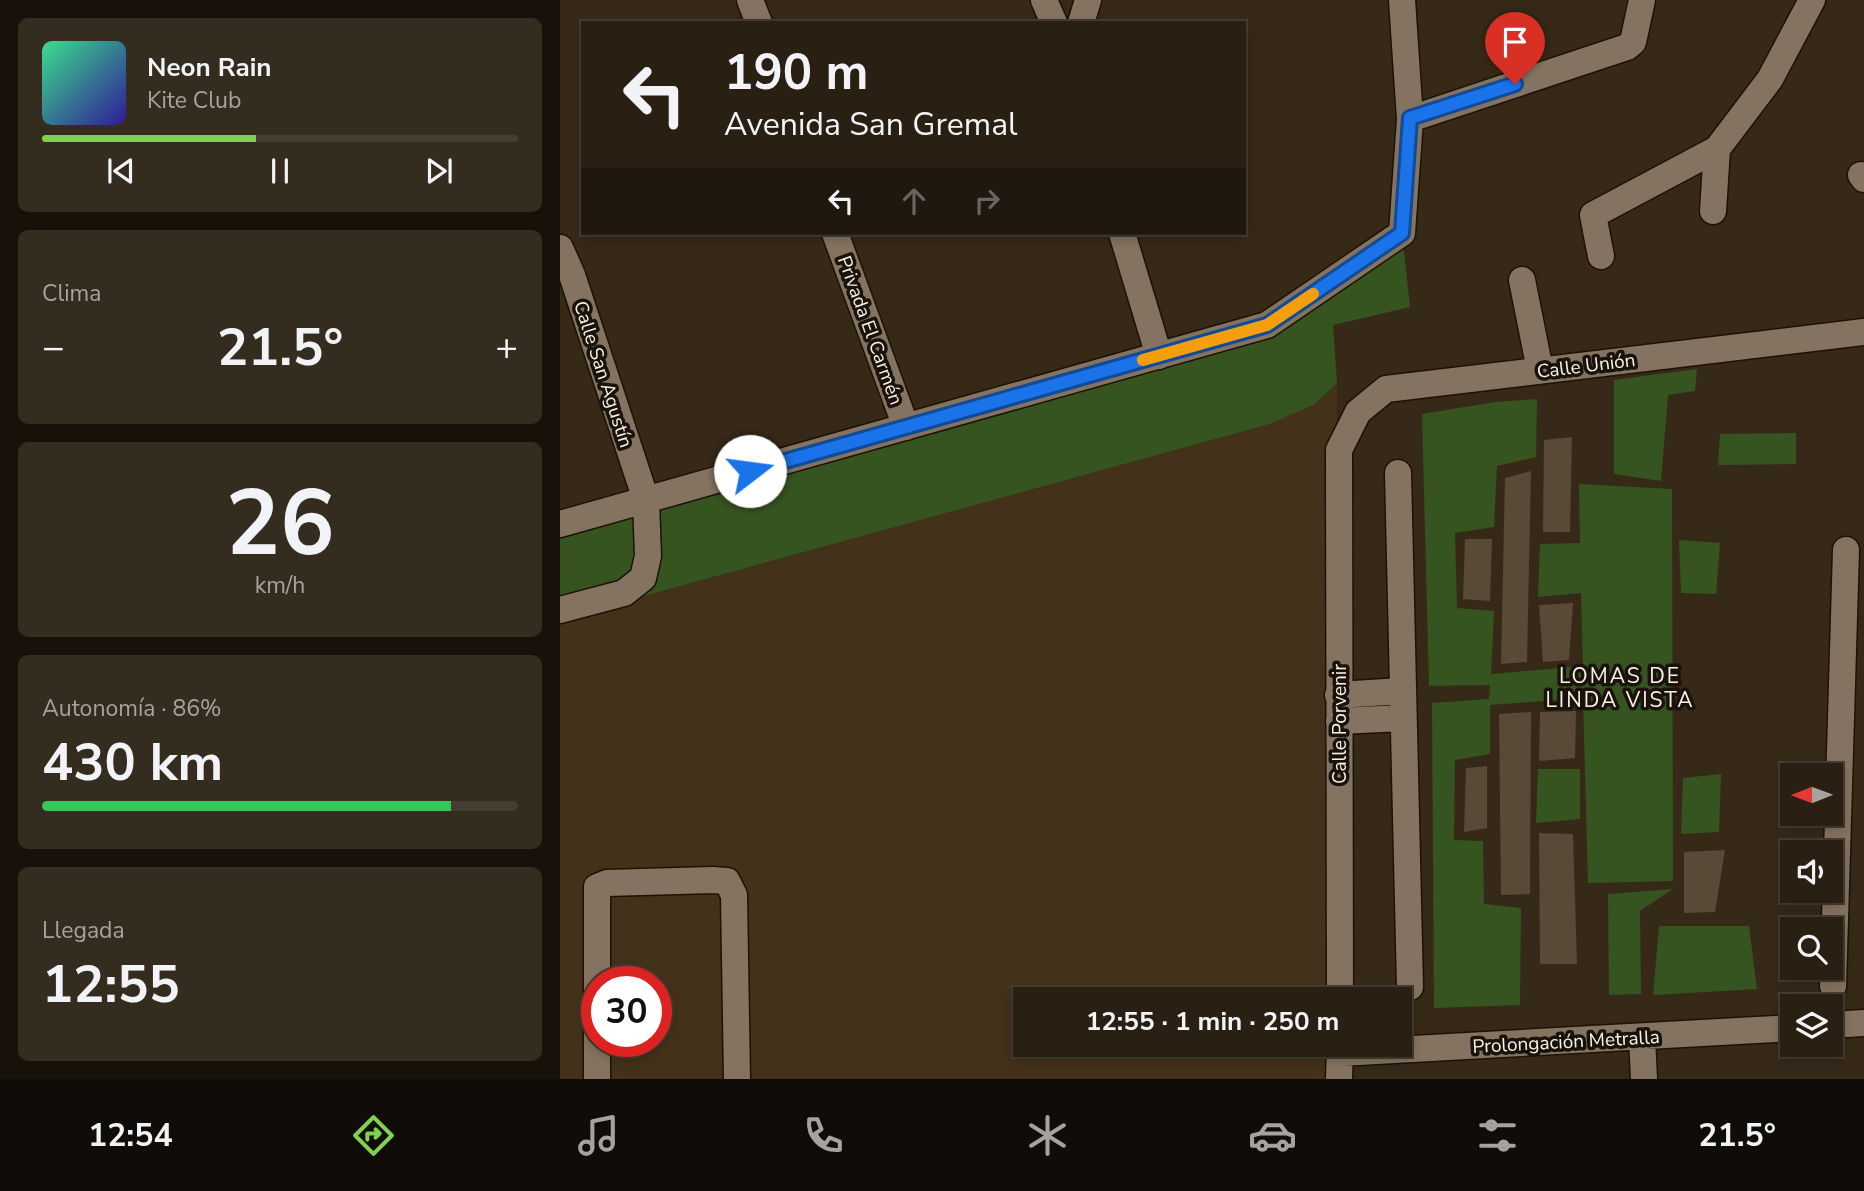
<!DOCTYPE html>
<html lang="es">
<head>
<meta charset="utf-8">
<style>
  :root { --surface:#291f12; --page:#352c20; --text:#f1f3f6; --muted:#a5a29f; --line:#453d32; --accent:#81d050 }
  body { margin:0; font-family:"Nunito Sans",sans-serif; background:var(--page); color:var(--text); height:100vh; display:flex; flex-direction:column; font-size:26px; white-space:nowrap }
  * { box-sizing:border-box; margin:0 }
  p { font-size:23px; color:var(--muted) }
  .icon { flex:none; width:38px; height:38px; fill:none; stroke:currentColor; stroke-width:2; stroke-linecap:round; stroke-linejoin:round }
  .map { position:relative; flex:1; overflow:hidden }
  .panel { display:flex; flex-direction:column; gap:18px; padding:18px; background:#17110a; width:560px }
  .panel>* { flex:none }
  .hud { position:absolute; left:21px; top:21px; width:665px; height:214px; border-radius:0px; box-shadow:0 4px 10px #0003,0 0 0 2px var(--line); background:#291f12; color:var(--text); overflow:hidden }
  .needle { width:46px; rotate:269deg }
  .fabs { position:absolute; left:1220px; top:763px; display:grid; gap:14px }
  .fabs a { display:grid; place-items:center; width:63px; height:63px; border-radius:0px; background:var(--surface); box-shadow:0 4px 10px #0003,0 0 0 2px var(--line); font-size:35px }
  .speed { position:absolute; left:21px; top:966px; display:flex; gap:14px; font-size:35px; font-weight:700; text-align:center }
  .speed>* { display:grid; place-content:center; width:91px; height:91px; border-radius:50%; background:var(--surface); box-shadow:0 4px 10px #0003,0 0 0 2px var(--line); line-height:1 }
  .speed .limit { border:10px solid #d22; background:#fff; color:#111 }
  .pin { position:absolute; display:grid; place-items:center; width:60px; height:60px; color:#fff; margin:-72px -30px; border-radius:50% 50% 50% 0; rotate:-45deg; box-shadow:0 0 7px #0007 }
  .pin .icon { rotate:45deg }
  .me { position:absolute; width:77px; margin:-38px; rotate:75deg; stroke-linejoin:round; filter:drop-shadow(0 0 5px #0008) }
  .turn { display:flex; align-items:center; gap:24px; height:147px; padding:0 28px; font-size:32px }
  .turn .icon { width:91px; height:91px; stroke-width:2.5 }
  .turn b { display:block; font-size:49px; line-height:60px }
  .lanes { display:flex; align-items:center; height:66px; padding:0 28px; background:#0003; justify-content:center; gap:35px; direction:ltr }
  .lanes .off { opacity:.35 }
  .big { font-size:52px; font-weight:700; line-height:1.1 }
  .panel .tile { flex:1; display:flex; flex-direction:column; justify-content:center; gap:10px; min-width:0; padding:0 24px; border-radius:10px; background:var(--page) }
  .panel .dial { align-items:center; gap:0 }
  .dial b { font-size:91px; line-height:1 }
  .song { display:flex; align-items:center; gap:21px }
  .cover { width:84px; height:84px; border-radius:10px; background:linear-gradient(135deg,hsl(150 70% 55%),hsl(250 70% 35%)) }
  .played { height:7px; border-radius:4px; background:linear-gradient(90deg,var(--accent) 45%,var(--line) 45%) }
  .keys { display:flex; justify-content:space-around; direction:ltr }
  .heat { display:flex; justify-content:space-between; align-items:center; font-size:38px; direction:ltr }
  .charge { height:10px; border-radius:5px; background:linear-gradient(90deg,#34c759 86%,var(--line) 0) }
  .trip { position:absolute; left:453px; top:987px; width:399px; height:70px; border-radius:0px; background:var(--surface); box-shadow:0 4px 10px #0003,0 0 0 2px var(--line); font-weight:700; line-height:70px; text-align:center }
  .tab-bar { display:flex; height:112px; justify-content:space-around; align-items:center; background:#100c07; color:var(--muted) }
  .tab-bar .icon { width:49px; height:49px }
  .tab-bar .active { color:var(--accent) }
  .tab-bar b { font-size:32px; color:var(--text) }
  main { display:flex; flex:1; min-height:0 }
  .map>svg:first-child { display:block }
  .built { fill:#43311a; fill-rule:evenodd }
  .green { fill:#365420 }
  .building { fill:#594937 }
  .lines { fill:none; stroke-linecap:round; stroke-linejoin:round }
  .minor-casing { stroke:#1e1203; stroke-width:29 }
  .minor { stroke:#847360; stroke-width:26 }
  .route-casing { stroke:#114b97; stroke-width:18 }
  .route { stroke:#1a73e8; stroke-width:12 }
  .slow { stroke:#f59e0b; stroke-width:12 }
  .labels { text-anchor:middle; stroke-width:7; stroke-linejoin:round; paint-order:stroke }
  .street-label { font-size:19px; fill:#faf1e6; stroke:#1a130c }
  .neighbourhood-label { font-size:21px; letter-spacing:2px; fill:#faf1e6; stroke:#1a130c }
</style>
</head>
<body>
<main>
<section class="panel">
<div class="tile">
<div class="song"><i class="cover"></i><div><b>Neon Rain</b><p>Kite Club</p></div></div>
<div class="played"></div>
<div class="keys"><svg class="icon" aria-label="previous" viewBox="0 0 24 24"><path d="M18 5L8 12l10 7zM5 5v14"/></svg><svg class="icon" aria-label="pause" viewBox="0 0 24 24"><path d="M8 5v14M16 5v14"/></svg><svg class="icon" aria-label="next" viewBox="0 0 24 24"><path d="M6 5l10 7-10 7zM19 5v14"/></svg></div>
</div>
<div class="tile"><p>Clima</p>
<div class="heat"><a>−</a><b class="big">21.5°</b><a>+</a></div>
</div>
<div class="tile dial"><b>26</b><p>km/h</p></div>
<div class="tile"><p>Autonomía · 86%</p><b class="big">430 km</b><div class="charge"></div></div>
<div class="tile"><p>Llegada</p><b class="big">12:55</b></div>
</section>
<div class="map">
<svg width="1304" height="1079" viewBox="0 0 1304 1079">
  <rect width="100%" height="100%" fill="#372918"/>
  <!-- built -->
  <path class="built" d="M777 383 780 999H466V1045H780L779 1079H0V619L710 424 755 404ZM37 982H96V1041H37Z"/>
  <!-- green -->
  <path class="green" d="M842 233 850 307 773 325 777 383 755 404 710 424 0 619V524L707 325Z
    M1137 369 1135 391 1108 395 1101 481 1054 474V380Z
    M977 399 976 457 937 466 934 527 895 533 897 608 934 611 931 674 1023 666 1021 593 978 597 980 544 1020 543 1019 484 1112 489 1113 881 1028 883 1023 698 930 705V754L895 760 894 840 923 841 924 904 961 908 960 1005 874 1008 872 703 929 699 930 685 869 686 862 414 935 402Z
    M1236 433V464L1158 465 1160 434Z
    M1119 540 1160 543 1156 594 1121 593Z
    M978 769H1020V819L976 823Z
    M1161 774 1159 832 1121 834 1123 778Z
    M1113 889 1080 911 1081 994 1049 995 1048 894Z
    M1099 926H1189L1197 989 1093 995Z"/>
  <!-- building -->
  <path class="building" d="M1012 437 1010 532H983L984 440Z
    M971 471 967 662 941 664 945 478Z
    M905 539H932L930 601 903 599Z
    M1013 603 1009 660 983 662 979 605Z
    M1016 711 1015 758 979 761 980 712Z
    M971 712 970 894 941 895 939 714Z
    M927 766V828L904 832 906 768Z
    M979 833 1013 834 1017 964H980Z
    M1165 850 1155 912 1124 913V852Z"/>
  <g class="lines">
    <!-- minor casing -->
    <g class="minor-casing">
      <path id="minor" d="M190 0 199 23
        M484 0 494 23
        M521 23 528 0
        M850 119 1067 47 1073 42 1082 0
        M1301 175 1304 179
        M1153 211 1157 149 1210 79 1252 0
        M275 233 346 427
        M562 233 599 356
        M0 248 12 275 86 500 88 556 83 578 64 593 0 610
        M1041 256 1033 215 1157 149
        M962 280 980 370
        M838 473 850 987
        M0 524 707 325 842 233 850 119 842 0
        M778 695 842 691
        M779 721 843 718
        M1273 986 1286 550
        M780 999 779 450 798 412 826 389 1304 332
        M1270 1025 1304 1023
        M1082 1038 1084 1079
        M780 1053 1232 1028
        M37 1079V887L47 883 152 880 167 881 174 895 177 1079
        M779 1079 780 1045"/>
    </g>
    <!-- minor -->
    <use href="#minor" class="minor"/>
  </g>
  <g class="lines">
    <!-- route casing -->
    <g class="route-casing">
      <path id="route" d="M190 471 707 325 842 233 850 118 955 84"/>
    </g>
    <!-- route -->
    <use href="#route" class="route"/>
    <!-- slow -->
    <path class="slow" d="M583 360 707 325 753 294"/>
  </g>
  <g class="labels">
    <!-- street labels -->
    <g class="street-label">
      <text transform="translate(311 330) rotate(70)" y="7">Privada El Carmén</text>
      <text transform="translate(1026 365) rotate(-7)" y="7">Calle Unión</text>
      <text transform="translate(44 374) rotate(72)" y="7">Calle San Agustín</text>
      <text transform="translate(779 724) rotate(-90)" y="7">Calle Porvenir</text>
      <text transform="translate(1006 1041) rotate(-3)" y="7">Prolongación Metralla</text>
    </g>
    <!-- neighbourhood labels -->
    <g class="neighbourhood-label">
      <text x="1060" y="683">LOMAS DE<tspan x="1060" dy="24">LINDA VISTA</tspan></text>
    </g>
  </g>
</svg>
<div class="fabs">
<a><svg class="needle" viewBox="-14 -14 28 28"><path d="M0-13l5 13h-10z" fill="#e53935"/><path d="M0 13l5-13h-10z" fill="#a5a29f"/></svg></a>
<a><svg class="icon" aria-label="sound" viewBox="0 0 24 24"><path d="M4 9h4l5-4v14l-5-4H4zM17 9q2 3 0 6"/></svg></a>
<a><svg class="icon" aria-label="search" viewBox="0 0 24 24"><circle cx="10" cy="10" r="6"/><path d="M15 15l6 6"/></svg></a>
<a><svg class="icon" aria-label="layers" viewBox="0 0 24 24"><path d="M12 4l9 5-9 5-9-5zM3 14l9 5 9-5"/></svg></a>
</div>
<div class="speed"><div class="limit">30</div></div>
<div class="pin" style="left:955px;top:84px;background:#d93025"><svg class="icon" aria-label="arrive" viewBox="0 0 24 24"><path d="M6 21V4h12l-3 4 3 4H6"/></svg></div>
<svg class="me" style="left:190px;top:471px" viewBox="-20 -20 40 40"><circle r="19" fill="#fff"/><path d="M0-13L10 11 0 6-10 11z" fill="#1a73e8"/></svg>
<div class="trip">12:55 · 1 min · 250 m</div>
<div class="hud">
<div class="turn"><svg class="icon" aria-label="left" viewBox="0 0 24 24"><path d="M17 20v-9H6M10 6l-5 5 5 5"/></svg><div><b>190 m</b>Avenida San Gremal</div></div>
<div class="lanes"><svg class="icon" aria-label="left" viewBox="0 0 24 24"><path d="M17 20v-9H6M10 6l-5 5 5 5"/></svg><svg class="icon off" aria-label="ahead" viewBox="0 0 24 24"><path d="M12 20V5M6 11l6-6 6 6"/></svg><svg class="icon off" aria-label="right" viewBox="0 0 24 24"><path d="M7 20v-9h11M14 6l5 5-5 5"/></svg></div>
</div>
</div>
</main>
<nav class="tab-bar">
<b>12:54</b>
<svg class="icon active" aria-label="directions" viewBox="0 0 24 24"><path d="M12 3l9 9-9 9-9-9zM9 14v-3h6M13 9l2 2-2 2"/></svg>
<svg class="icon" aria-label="music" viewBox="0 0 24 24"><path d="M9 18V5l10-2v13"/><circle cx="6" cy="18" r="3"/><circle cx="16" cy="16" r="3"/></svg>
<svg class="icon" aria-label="phone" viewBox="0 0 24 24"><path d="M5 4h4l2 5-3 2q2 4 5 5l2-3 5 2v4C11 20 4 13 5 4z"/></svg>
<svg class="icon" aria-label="climate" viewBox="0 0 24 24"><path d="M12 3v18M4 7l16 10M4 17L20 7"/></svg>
<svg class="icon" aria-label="car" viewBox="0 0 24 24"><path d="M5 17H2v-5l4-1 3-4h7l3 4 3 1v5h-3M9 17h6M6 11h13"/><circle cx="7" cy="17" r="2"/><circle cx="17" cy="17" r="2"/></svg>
<svg class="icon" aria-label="filters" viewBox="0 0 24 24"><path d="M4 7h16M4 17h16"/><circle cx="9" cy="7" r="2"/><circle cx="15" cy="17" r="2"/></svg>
<b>21.5°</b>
</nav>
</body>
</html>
